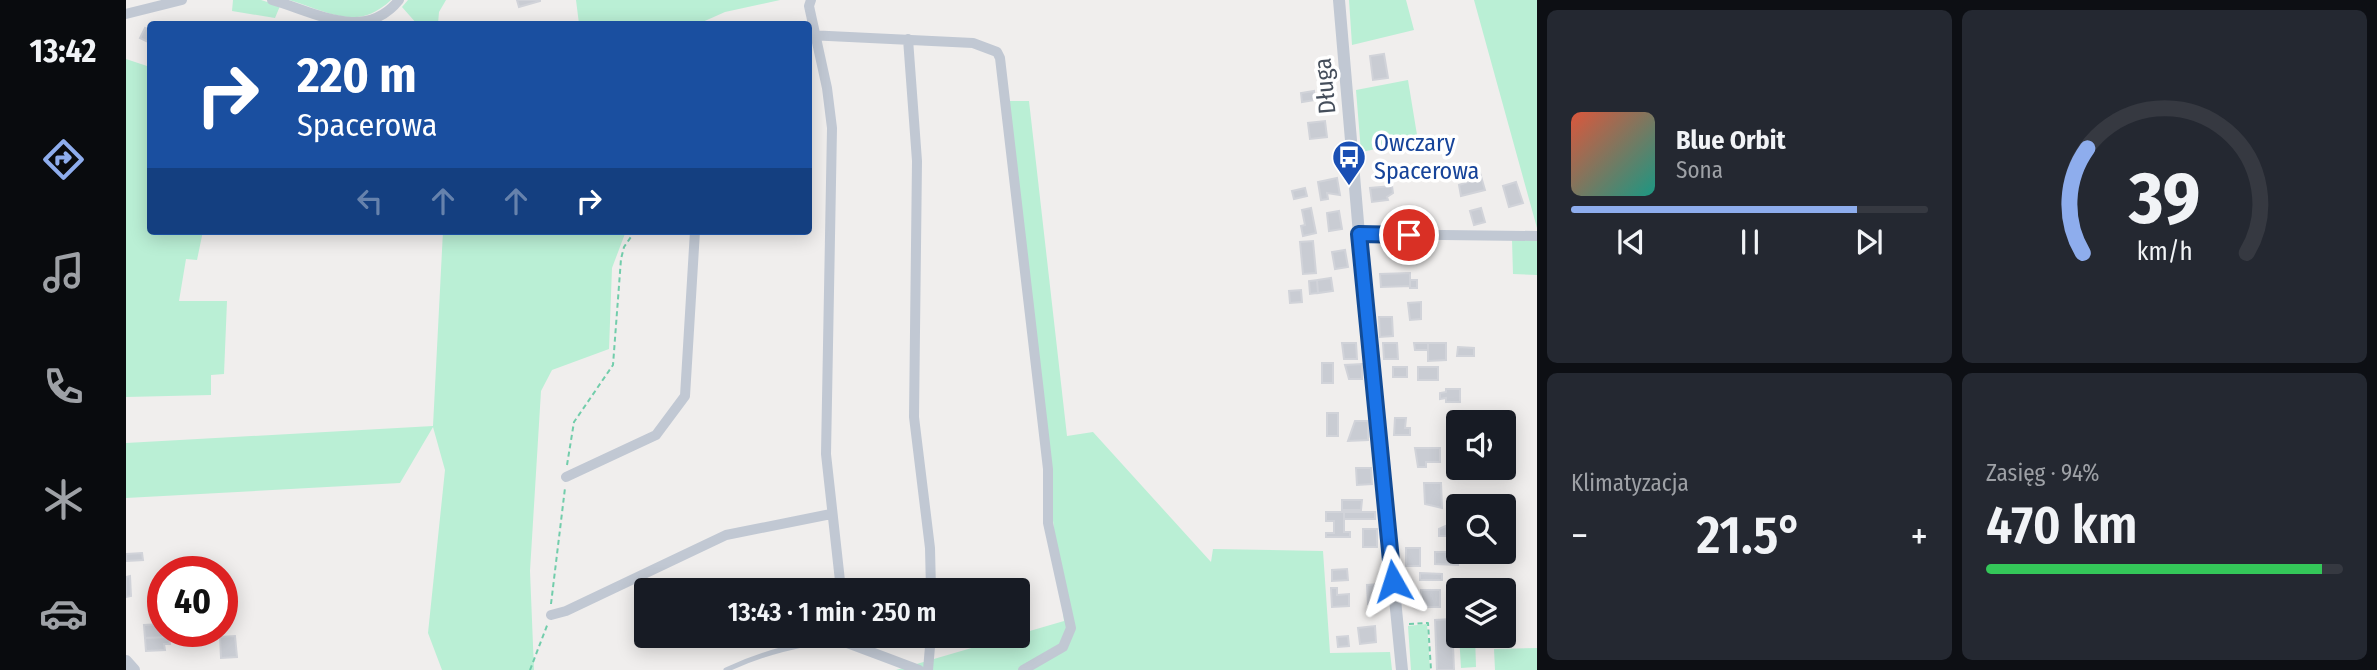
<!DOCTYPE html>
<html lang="pl">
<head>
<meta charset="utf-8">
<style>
  :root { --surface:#171b24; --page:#242831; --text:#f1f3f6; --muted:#9ea1a6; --line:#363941; --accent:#8eaded }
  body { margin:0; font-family:"Fira Sans Condensed",sans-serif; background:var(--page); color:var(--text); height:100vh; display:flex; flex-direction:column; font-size:26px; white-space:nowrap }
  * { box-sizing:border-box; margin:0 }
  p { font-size:23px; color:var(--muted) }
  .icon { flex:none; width:38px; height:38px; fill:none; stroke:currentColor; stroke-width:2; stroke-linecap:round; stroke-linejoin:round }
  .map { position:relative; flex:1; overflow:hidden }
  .sheet { display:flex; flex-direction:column; gap:10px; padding:10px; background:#0d0f14; width:840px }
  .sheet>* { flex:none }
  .banner { position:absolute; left:21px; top:21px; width:665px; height:214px; border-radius:7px; box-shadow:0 4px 18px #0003; background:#1a4fa0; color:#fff; overflow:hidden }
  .fabs { position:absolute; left:1320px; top:410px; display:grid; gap:14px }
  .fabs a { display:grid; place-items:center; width:70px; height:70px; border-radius:7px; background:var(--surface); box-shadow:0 4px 18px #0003; font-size:35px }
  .speed { position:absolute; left:21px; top:556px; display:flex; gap:14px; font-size:35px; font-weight:700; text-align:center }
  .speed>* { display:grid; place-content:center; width:91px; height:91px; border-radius:50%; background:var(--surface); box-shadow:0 4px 18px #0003; line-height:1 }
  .speed .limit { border:10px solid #d22; background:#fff; color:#111 }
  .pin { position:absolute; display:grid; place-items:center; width:60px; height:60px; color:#fff; margin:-30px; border:4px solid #fff; border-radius:50%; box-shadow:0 2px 7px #0007 }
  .me { position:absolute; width:77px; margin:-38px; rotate:354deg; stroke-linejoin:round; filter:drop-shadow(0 0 5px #0008) }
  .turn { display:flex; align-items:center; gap:24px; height:147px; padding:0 35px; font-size:32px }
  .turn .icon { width:91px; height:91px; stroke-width:2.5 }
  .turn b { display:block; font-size:49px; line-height:60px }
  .lanes { display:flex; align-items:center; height:66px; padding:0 35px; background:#0003; justify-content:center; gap:35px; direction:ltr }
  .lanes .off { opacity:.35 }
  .big { font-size:52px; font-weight:600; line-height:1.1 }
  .sheet .widget { flex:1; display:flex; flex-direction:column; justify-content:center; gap:10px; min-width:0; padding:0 24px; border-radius:10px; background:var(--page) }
  .sheet .dial { align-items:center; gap:0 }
  .dial svg { height:182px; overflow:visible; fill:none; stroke:var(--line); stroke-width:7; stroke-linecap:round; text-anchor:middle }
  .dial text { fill:var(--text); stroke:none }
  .song { display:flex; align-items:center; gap:21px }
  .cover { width:84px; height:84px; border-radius:10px; background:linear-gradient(135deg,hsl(10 70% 55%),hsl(170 70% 35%)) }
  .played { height:7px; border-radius:4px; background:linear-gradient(90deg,var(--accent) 80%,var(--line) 80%) }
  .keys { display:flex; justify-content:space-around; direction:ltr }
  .heat { display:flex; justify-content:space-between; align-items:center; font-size:38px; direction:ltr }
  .charge { height:10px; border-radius:5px; background:linear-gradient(90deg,#34c759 94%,var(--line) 0) }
  .sheet .tiles { flex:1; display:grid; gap:10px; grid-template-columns:repeat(2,1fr) }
  .trip { position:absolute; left:508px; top:578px; width:396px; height:70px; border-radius:7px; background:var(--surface); box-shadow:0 4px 18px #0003; font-weight:600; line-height:70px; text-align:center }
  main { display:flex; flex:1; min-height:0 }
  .menu { display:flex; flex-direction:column; width:126px; justify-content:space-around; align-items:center; background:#090b0e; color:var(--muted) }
  .menu .icon { width:49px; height:49px }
  .menu .selected { color:var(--accent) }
  .menu b { font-size:32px; color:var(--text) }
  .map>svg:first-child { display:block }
  .green { fill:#baefd5 }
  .building { fill:#c9ccd3; stroke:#d1d3d9; stroke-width:2 }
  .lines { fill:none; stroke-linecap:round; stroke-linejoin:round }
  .path { stroke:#72cdab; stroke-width:2; stroke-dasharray:5 3.5; stroke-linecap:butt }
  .service { stroke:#c1c8d3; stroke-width:5 }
  .minor { stroke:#c1c8d3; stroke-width:10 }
  .tertiary { stroke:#c1c8d3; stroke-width:12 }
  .route-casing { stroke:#114b97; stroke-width:18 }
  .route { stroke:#1a73e8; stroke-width:12 }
  .labels { text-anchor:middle; stroke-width:7; stroke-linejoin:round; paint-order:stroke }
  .street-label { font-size:24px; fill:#454e5b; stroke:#fff }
  .transit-label { font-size:24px; fill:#164399; stroke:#fff; text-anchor:start }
</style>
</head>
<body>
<main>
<nav class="menu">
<b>13:42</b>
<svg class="icon selected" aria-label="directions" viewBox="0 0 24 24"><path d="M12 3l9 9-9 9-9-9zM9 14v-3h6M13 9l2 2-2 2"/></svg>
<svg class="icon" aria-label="music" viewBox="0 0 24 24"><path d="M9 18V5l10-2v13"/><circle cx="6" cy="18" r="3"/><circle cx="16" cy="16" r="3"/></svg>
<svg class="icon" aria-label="phone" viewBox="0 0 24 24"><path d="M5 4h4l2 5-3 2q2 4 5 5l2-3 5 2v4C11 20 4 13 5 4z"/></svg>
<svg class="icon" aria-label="climate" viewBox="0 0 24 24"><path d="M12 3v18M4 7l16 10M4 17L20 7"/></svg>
<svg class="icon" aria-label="car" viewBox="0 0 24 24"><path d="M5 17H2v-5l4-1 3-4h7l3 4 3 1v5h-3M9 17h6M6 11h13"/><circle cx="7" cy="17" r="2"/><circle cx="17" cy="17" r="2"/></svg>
</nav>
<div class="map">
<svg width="1411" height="670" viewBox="0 0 1411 670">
  <rect width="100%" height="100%" fill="#f0eeed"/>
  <!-- green -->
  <path class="green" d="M107 0H135L154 6 149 18 106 11Z
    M163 0H265C231 32 204 12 163 0Z
    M282 0H320L313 12 312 24H291L276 7Z
    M450 0H654L599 12 572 24H453Z
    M1223 0H1280L1288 30 1226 45Z
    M1348 0H1411V228Z
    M0 59 24 67V231H77L71 260 60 259 53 301H101L98 374 85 375V395L0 397Z
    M1282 80 1292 141 1235 152 1230 90Z
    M881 101H903L941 436 967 432 1085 562 1087 549 1197 551 1204 653 1264 652 1266 670H770L938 621Z
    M317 231H500L486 268 483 349 426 370 415 391 404 571 408 670H316L302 633 319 470 307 427 274 483 0 498V443L307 426Z
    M1386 240H1411V275L1387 274Z
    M1301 624 1304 670H1285L1282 626Z
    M1333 635H1349L1350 667 1335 668Z
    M1411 648V670H1369L1368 649Z"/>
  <!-- building -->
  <path class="building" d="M391 0H414V1L393 7Z
    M19 28 24 30V43L14 38Z
    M1258 54 1262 78 1247 80 1244 56Z
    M1188 91 1189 100 1176 102 1175 93Z
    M1199 121 1201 137 1184 139 1182 123Z
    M1354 173 1359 190 1335 196 1333 185 1342 182 1341 176Z
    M1211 178 1214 195 1201 193 1202 199 1195 200 1192 182Z
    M1390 182 1397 203 1383 207 1377 186Z
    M1266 186 1267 193 1261 197 1262 200 1246 202 1244 188Z
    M1179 188 1181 196 1168 199 1166 191Z
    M1185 208 1190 233 1177 236 1175 226 1179 225 1176 210Z
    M1355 208 1359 222 1348 225 1344 211Z
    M1213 211 1216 229 1203 231 1201 213Z
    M1187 241 1190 273 1177 274 1174 242Z
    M1219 250 1222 267 1209 269 1206 252Z
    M1284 273V286L1255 287 1254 274Z
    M1205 278 1207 291 1192 293 1191 280Z
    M1191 280 1192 293 1184 294 1183 281Z
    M1284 280H1291V288H1284Z
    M1175 290 1176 302 1164 303 1163 291Z
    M1295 302V319L1284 320 1282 303Z
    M1253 317H1266L1267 336 1254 337Z
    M1216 343H1230L1231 359H1218Z
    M1257 343H1271L1272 359H1258Z
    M1288 343H1302V350H1289Z
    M1302 343H1320V360L1302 361Z
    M1332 347 1348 348V356H1331Z
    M1196 363H1207V383H1196Z
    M1236 364V379H1223L1219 365Z
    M1267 367H1281V377H1267Z
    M1292 367H1312V380H1292Z
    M1320 389H1334V402H1320V398L1314 399V393L1320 392Z
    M1201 413H1212V436H1201Z
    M1269 418H1280L1279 428H1284V435H1268Z
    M1229 421H1242V440L1222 441Z
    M1289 448H1314V462H1300V467H1292Z
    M1230 468H1245L1246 484 1231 485Z
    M1298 483H1315L1316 508 1299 504Z
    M1216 500H1236L1235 510H1216Z
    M1200 512H1218V532H1224V537H1200V533H1208V521H1200Z
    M1218 512H1249V519H1218Z
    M1327 517H1332V536H1313V529L1322 525V519Z
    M1237 529H1251V547H1237Z
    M1280 548H1294V566H1280Z
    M1309 552H1332V565L1309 564Z
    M16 553 17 560 0 561V554Z
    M1221 569 1222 580 1206 581V570Z
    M1294 573 1316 574V580H1294Z
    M4 576 5 596 0 597V577Z
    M1254 584 1255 603 1242 604 1241 585Z
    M1205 588H1211V595L1223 594V606L1206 607Z
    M1388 588 1389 612H1377V590L1369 589Z
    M1295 590H1314V607H1295Z
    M1326 619 1328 670H1311L1309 620Z
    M37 624V632H43V637L19 638 18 625Z
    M1249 626 1250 642 1234 644 1232 628Z
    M109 636 111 657 95 658 94 637Z
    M1222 636 1223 646 1212 647 1211 637Z
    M43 637 44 644H38L39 650 20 651 19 638Z"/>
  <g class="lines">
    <!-- path -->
    <path class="path" d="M441 465 448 422 487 365 495 259 498 247 509 231
      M425 604 439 488
      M1283 624 1302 623 1305 670
      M404 670 422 623"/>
    <!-- service -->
    <path class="service" d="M600 670C634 654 678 641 716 641"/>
    <!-- minor -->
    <path class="minor" d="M146 0C189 12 239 43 273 0
      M685 0 683 6 701 88 706 128 700 454 715 590
      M0 14 56 0
      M682 35 847 43 871 52 874 58 922 469V523L945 628 937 647 897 670
      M782 39 791 161 788 417 804 548 805 590
      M1233 234 1411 236
      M440 477 530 435 559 396 569 231
      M425 615 440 611 600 535 705 514
      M716 635V641L793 670
      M802 670 805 635"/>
    <!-- tertiary -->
    <path class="tertiary" d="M1213 0 1233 234 1276 670
      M0 661 8 670"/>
  </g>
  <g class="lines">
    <!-- route casing -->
    <g class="route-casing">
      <path id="route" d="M1267 581 1233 234 1283 235"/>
    </g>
    <!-- route -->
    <use href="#route" class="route"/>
  </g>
  <!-- icons -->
  <defs>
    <g id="bus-pin" transform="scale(1.75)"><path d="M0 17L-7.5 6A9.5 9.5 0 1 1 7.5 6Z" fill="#1a4fb4" stroke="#fff"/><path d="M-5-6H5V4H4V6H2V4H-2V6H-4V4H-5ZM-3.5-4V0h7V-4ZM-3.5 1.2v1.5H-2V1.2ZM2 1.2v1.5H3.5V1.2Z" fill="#fff"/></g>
  </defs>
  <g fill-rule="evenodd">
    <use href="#bus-pin" x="1223" y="157"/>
  </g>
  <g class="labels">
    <!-- street labels -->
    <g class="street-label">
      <text transform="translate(1199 86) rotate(-95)" y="8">Długa</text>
    </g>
    <!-- transit labels -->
    <g class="transit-label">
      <text x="1248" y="151">Owczary<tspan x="1248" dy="28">Spacerowa</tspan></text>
    </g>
  </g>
</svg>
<div class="fabs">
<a><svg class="icon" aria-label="sound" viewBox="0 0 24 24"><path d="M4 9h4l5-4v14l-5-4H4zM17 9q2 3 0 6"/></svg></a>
<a><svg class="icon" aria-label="search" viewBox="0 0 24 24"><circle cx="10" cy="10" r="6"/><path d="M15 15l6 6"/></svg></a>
<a><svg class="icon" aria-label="layers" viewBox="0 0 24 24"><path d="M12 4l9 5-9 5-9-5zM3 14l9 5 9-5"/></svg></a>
</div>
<div class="speed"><div class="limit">40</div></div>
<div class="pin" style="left:1283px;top:235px;background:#d93025"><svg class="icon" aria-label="arrive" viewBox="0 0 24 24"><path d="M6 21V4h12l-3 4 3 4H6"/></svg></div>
<svg class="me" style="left:1267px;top:581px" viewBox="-20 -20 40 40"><path d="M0-17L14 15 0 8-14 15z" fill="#1a73e8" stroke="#fff" stroke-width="4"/></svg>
<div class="trip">13:43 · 1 min · 250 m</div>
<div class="banner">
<div class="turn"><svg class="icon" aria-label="right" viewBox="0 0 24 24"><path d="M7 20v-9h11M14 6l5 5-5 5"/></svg><div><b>220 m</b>Spacerowa</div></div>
<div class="lanes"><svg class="icon off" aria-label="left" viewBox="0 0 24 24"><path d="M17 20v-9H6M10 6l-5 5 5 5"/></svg><svg class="icon off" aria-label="ahead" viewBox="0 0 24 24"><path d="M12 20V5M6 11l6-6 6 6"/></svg><svg class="icon off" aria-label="ahead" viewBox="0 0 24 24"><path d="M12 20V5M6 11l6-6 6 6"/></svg><svg class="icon" aria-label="right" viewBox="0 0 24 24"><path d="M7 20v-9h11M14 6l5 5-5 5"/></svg></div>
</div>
</div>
<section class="sheet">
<div class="tiles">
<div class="widget">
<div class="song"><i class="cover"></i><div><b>Blue Orbit</b><p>Sona</p></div></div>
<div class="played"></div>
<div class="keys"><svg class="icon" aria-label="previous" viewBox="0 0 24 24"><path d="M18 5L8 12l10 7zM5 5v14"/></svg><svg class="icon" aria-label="pause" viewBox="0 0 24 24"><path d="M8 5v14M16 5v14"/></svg><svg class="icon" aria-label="next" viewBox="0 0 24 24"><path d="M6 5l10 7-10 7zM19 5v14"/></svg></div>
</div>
<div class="widget dial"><svg viewBox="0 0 100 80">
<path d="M14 69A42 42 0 1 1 86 69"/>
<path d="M14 69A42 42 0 0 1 16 23" stroke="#8eaded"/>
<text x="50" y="56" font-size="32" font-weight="700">39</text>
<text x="50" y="72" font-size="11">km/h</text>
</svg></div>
<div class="widget"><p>Klimatyzacja</p>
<div class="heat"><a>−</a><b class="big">21.5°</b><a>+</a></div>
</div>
<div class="widget"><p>Zasięg · 94%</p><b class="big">470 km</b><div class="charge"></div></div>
</div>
</section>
</main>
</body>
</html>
